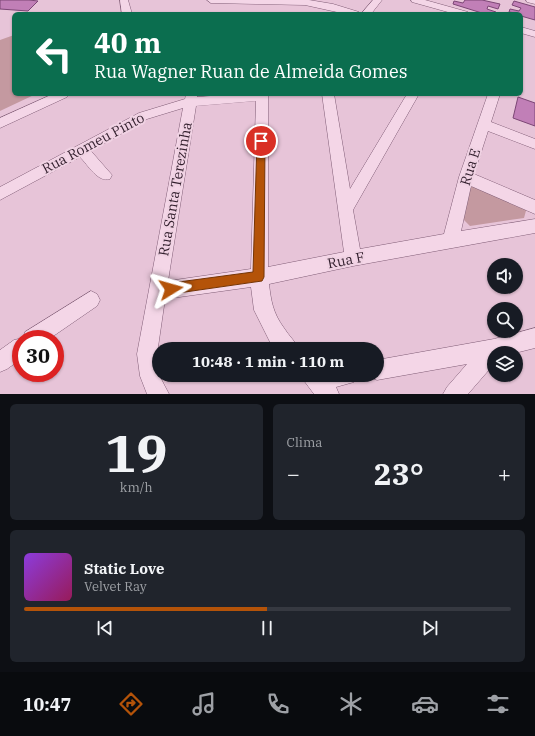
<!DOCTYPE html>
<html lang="pt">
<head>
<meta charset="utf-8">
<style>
  :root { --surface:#171b24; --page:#20242c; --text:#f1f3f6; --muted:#9ea1a6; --line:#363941; --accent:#b45309 }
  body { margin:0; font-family:"IBM Plex Serif",serif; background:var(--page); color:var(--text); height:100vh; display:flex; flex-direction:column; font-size:15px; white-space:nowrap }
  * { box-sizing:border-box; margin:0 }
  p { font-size:13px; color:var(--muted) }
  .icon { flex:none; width:22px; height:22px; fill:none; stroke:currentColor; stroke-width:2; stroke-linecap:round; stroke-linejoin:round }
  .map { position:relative; height:394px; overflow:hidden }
  .sheet { display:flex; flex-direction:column; gap:10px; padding:10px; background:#0d0f14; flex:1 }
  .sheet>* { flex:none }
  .banner { position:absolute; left:12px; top:12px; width:511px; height:84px; border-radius:6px; box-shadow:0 1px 3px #0004; background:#0b6e4f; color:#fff; overflow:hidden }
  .buttons { position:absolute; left:487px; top:258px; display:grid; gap:8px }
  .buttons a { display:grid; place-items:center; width:36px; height:36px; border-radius:50%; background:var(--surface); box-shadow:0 1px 3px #0004; font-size:20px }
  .speed { position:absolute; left:12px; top:330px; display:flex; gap:8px; font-size:20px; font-weight:700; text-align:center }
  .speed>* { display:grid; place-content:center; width:52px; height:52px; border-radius:50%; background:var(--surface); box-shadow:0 1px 3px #0004; line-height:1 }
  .speed .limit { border:6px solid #d22; background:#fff; color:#111 }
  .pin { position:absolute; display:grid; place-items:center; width:34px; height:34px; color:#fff; margin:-17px; border:2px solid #fff; border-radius:50%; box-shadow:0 1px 4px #0007 }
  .me { position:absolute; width:44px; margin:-22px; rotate:82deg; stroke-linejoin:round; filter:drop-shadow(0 0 3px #0008) }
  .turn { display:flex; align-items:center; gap:14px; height:84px; padding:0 16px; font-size:18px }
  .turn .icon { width:52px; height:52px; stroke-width:2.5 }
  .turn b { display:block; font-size:28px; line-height:34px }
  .big { font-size:30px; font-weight:700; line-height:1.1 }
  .sheet .tile { flex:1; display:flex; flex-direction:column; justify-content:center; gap:6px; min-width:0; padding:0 14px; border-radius:6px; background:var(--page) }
  .sheet .dial { align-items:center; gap:0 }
  .dial b { font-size:52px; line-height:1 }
  .song { display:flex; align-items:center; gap:12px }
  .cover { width:48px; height:48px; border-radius:6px; background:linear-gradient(135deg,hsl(270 70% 55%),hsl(330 70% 35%)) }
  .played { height:4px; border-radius:2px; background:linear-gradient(90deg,var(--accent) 50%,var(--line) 50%) }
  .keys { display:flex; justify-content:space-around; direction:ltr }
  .heat { display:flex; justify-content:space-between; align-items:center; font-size:22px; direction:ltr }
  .sheet .tiles { flex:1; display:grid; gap:10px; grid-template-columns:1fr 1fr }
  .tile:last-child { grid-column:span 2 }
  .trip { position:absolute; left:152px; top:342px; width:232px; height:40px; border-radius:20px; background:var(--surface); box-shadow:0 1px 3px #0004; font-weight:700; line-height:40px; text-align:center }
  .tab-bar { display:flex; height:64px; justify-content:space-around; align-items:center; background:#090b0e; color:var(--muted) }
  .tab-bar .icon { width:28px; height:28px }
  .tab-bar .on { color:var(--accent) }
  .tab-bar b { font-size:18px; color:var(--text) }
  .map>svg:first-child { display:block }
  .green { fill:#c499a0 }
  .building { fill:#c17fb7; stroke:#7c4675 }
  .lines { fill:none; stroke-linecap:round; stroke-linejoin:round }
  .minor-casing { stroke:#805d76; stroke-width:1 }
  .minor { fill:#f4d6e7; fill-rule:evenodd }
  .route { fill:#b45309; stroke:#753606 }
  .labels { text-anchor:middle; stroke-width:4; stroke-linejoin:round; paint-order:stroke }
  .street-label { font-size:14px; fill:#321f2d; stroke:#f0d2e3 }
</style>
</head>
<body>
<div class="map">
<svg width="535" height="394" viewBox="0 0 535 394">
  <rect width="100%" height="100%" fill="#e7c4d8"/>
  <!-- green -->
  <path class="green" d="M14 35V94H36L0 111V40Z
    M472 183 527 207 524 218 470 226 463 219 462 209Z"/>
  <!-- building -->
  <path class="building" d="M0 0H29L38 1 28 11 0 9Z
    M465 0H482L500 4 498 9 488 6 487 9 496 12 495 14H485L453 4 454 1 463 3Z
    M514 1 535 7V20L521 16V14L509 12 510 9 519 11 521 8 512 5Z
    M518 97 535 103V126L513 118Z"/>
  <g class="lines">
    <!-- minor casing -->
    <g class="minor-casing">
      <path id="minor" d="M120 0H128L132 14H122Z
        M207 0H309L333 4 359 12 361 14H346L305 5 211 3Z
        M373 0H382L371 14H361Z
        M411 0H425L468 12 470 14H455L412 2Z
        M526 0H535V4L527 2Z
        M521 27 535 31V37L521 33Z
        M53 94H69L67 97 0 128V118Z
        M186 94H198L197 97 237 94H268V267L344 252 322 94H334L350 189 407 94H419L353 210 360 249 444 234 459 177 488 94H500L491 122 535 139V149L488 131 474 174 535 200V214L471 186 461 231 535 219V233L353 266 269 284C271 301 273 313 284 328 289 336 295 341 299 349H276L270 342 254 310 251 287 165 299 157 354 159 375 169 394H147L140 376 137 354 183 108 147 119 91 151 112 175 110 179C98 183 88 165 80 157L0 200V187L139 113 185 99ZM256 101 251 269 168 281 196 106Z
        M91 291 97 294 100 300 97 306 49 339H21V359L7 369 0 372V350L14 340 23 338 25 332Z
        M535 328V348L515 353H494V364L468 394H443L447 387 467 364 377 380 370 377 369 375H377V360L494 339Z
        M302 375H357L354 382 336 387 339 394H314L305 382Z"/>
    </g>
    <!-- minor -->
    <use href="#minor" class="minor"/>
  </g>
  <!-- route -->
  <path class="route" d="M261 138 265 141 264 277 262 281 171 294 167 293 166 289 167 285 171 283 253 272 257 141Z"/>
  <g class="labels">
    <!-- street labels -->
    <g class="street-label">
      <text transform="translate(93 143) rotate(-28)" y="5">Rua Romeu Pinto</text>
      <text transform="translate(470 167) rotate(-73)" y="5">Rua E</text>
      <text transform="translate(175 189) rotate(-80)" y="5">Rua Santa Terezinha</text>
      <text transform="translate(346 260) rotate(-11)" y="5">Rua F</text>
    </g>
  </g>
</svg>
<div class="buttons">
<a><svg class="icon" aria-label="sound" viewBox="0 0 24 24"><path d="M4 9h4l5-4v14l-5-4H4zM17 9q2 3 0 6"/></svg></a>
<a><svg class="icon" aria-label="search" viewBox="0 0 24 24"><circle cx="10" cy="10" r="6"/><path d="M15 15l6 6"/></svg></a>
<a><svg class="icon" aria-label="layers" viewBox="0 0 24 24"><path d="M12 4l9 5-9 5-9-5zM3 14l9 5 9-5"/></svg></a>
</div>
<div class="speed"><div class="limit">30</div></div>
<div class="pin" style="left:261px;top:141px;background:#d93025"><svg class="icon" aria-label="arrive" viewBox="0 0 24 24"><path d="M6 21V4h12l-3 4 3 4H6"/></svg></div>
<svg class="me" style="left:171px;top:289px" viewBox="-20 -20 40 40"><path d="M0-17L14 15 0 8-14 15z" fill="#b45309" stroke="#fff" stroke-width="4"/></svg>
<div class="trip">10:48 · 1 min · 110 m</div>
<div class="banner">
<div class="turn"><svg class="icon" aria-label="left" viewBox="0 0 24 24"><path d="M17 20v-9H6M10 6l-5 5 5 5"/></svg><div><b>40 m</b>Rua Wagner Ruan de Almeida Gomes</div></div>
</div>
</div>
<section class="sheet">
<div class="tiles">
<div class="tile dial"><b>19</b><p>km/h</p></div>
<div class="tile"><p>Clima</p>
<div class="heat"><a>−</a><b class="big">23°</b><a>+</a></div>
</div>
<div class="tile">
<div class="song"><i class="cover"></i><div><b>Static Love</b><p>Velvet Ray</p></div></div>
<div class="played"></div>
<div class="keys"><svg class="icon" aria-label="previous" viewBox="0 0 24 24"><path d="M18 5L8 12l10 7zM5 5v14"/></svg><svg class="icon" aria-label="pause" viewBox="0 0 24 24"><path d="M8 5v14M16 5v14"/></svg><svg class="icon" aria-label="next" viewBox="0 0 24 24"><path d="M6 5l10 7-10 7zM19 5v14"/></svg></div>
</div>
</div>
</section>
<nav class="tab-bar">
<b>10:47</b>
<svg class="icon on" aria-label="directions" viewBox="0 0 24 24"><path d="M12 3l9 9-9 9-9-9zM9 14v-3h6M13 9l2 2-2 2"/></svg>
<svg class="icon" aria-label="music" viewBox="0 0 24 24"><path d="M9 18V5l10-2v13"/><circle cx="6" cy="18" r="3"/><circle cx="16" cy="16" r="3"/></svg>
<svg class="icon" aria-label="phone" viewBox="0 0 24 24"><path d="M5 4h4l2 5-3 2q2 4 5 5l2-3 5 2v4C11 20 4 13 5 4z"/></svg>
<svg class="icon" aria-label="climate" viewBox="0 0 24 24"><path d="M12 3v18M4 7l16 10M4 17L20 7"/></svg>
<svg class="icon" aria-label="car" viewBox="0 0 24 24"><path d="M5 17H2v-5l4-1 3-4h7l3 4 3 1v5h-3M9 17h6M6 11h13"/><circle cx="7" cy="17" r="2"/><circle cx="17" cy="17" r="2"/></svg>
<svg class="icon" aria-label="filters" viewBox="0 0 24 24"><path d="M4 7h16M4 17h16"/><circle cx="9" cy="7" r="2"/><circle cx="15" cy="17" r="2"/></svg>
</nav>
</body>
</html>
